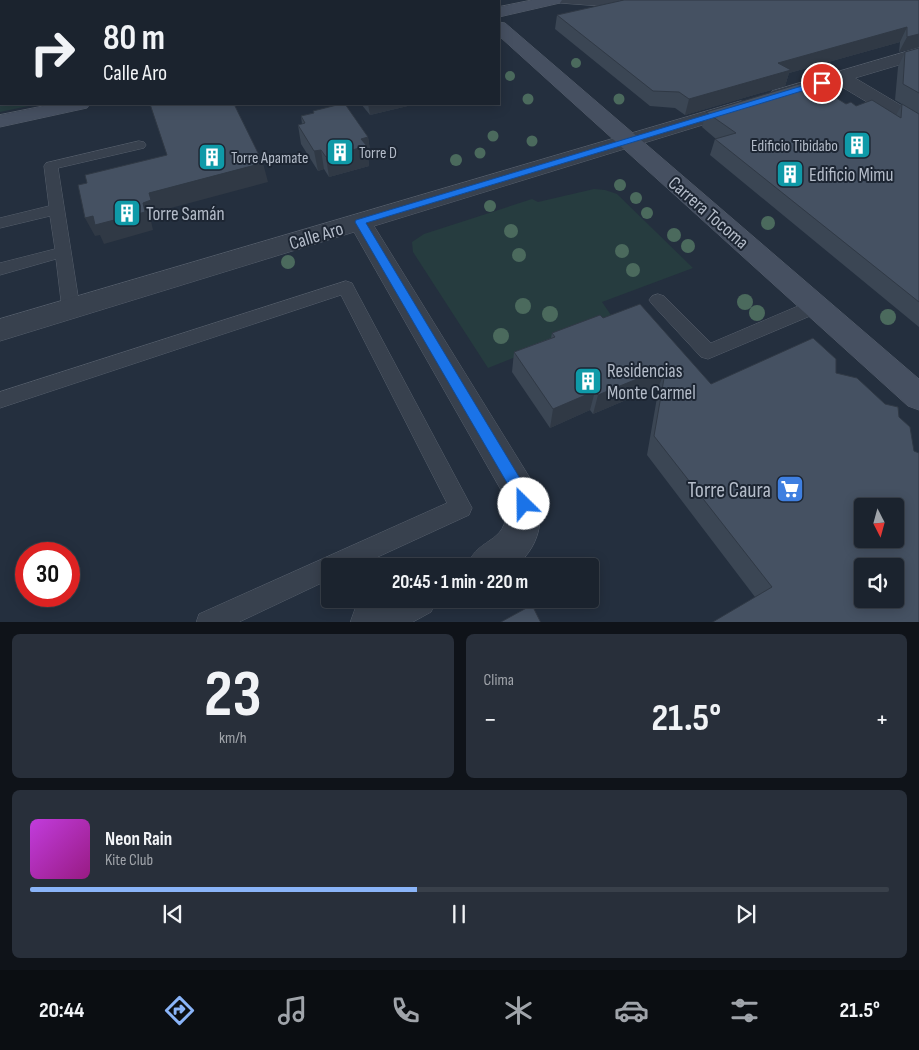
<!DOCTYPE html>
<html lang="es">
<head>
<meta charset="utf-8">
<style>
  :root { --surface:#1b232e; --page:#282f3a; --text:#f1f3f6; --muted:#a0a4aa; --line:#39404a; --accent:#8ab4f8 }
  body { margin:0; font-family:"Sofia Sans Condensed",sans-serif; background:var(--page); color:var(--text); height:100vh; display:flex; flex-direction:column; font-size:19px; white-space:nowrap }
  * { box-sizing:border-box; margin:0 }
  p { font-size:16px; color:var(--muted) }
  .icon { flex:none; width:28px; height:28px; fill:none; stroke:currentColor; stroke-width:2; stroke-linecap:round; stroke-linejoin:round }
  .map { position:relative; height:622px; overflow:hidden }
  .details { display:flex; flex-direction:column; gap:12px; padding:12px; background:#0f1319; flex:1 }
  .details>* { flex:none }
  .top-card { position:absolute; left:0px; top:0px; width:500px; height:105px; box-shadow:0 2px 12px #0003,0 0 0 1px var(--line); background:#1b232e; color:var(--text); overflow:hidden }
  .needle { width:32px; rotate:174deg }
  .buttons { position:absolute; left:854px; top:498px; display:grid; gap:10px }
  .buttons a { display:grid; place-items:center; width:50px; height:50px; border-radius:5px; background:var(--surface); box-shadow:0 2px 12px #0003,0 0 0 1px var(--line); font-size:25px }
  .speed { position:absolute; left:15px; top:542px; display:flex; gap:10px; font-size:25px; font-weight:700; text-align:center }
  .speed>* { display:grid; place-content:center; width:65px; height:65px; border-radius:50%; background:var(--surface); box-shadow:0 2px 12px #0003,0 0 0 1px var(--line); line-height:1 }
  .speed .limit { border:8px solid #d22; background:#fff; color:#111 }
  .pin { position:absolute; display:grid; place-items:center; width:42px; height:42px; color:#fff; margin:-21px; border:2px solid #fff; border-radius:50%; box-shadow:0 1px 5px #0007 }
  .me { position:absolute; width:55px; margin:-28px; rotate:337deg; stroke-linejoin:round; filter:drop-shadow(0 0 4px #0008) }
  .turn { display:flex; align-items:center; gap:18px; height:105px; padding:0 20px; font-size:22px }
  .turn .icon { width:65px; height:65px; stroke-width:2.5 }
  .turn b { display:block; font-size:35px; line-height:42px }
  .big { font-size:38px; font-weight:700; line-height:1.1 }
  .details .widget { flex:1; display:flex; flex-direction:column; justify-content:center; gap:8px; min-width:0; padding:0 18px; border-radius:8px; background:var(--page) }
  .details .dial { align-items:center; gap:0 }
  .dial b { font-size:65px; line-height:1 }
  .song { display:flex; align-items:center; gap:15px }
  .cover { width:60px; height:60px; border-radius:8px; background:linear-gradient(135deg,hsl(290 70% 55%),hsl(310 70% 35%)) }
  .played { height:5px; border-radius:2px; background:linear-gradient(90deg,var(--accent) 45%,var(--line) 45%) }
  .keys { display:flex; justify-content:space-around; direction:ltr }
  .heat { display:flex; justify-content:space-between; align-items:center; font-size:28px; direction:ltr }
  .details .tiles { flex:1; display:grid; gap:12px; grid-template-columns:1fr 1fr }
  .widget:last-child { grid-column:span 2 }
  .trip { position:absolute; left:321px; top:558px; width:278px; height:50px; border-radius:5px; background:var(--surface); box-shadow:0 2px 12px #0003,0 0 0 1px var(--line); font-weight:700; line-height:50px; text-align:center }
  .menu { display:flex; height:80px; justify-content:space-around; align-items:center; background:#0b0e12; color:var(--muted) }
  .menu .icon { width:35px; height:35px }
  .menu .active { color:var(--accent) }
  .menu b { font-size:22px; color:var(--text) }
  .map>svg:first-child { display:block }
  .green { fill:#263c3f }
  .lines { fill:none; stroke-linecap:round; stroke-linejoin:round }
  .lane-casing { stroke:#565f6c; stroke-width:1 }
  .street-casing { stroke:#565f6c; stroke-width:1 }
  .secondary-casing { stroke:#565f6c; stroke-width:1 }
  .lane { fill:#38414e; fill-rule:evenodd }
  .street { fill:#38414e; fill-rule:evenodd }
  .secondary { fill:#465061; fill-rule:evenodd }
  .tree { fill:#4b6a5d }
  .wall { fill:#3b4654 }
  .shaded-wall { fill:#303945 }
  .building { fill:#455162; stroke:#303945; fill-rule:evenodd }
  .route { fill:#1a73e8; stroke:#114b97 }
  .labels { text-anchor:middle; stroke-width:4; stroke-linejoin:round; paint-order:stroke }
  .far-poi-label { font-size:16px; fill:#b4bcc9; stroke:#1d2633; text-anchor:start }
  .poi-label { font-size:19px; fill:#b4bcc9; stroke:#1d2633; text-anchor:start }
  .street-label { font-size:19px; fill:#b4bcc9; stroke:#1d2633 }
  .near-poi-label { font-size:22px; fill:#b4bcc9; stroke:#1d2633; text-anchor:end }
</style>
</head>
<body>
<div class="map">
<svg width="919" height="623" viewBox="0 0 919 623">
  <rect width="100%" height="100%" fill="#242f3e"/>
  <!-- green -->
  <path class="green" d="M121 0H453L454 1H114Z
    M0 22 1 104H38L0 112Z
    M594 189 605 190 617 194 693 268 602 302 613 318 488 368 413 252 412 242 424 234 532 199 538 202Z"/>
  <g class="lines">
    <!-- lane casing -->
    <g class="lane-casing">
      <path id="lane" d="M555 0H620L619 2 601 6 560 3Z
        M139 141 144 142 146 145 144 148 58 168 80 309 77 314 71 315 65 314 62 309 56 259 0 275V263L55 249 50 216 0 228V218L49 206 44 166 46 163Z
        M346 281 352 283 354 287 472 508 469 515 358 566H330V579L237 623H196L199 614 447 503 341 295 0 408V392Z
        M658 294 664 296 711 343 810 301 816 300 822 301 825 306 822 311 708 359 701 357 652 304 649 300 652 296Z"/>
    </g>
    <!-- street casing -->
    <g class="street-casing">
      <path id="street" d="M919 48V59L855 78 919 116V131L912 129 837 84 779 101 772 99 769 95 772 91Z
        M741 101 748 103 751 107 748 111 374 226 533 483C546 513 542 544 516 566H467C479 533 513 547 505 497L354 232 0 341V319Z
        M377 599H437L431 612 411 623H350L355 609Z"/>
    </g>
    <!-- secondary casing -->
    <g class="secondary-casing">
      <path id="secondary" d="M460 0H476L477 1H461Z
        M532 0H562L560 3 499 17V7Z
        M0 7H1V17H0Z
        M499 22 505 23 919 379V410L908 406 499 36Z
        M53 104H90L87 108 0 127V115Z"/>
    </g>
    <!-- lane -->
    <use href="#lane" class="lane"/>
    <!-- street -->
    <use href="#street" class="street"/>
    <!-- secondary -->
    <use href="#secondary" class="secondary"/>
  </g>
  <!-- trees -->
  <g class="tree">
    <circle cx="576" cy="63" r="5"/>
    <circle cx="823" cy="68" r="5"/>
    <circle cx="510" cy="76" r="5"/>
    <circle cx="528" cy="99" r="5.5"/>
    <circle cx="619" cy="99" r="5.5"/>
    <circle cx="493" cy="136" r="5.5"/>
    <circle cx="532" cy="141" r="5.5"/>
    <circle cx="480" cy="153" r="5.5"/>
    <circle cx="456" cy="160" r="6"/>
    <circle cx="620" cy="185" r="6"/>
    <circle cx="636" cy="198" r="6"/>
    <circle cx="490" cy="206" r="6"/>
    <circle cx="647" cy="213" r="6"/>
    <circle cx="768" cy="223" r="7"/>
    <circle cx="511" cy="231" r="7"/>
    <circle cx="674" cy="235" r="7"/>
    <circle cx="688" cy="246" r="7"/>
    <circle cx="622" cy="251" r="7"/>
    <circle cx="519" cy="255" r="7"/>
    <circle cx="288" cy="262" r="7"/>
    <circle cx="633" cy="270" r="7"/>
    <circle cx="745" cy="302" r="8"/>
    <circle cx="523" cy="306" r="8"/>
    <circle cx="757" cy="313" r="8"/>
    <circle cx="550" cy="314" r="8"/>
    <circle cx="888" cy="317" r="8"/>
    <circle cx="501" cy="336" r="8"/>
  </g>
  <!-- wall -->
  <path class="wall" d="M919 0V47L899 52 900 42 789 73 785 86 685 115 675 108 650 106 555 29 557 15Z
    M919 48V114L895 100 898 67 905 52Z
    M361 104H416L370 115Z
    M846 104 896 115 902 104 919 114V327L710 155 715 139H716L702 127 706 112Z
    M313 111 368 137 371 157H368L369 166 329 177 324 169 318 171 301 144 298 125 302 124 301 116 313 113Z
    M603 318 711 384 836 373 919 623 755 597 647 455 659 386 593 414 590 410 550 428 512 372 514 352 551 338 552 333Z"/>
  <!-- shaded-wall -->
  <path class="shaded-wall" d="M907 27 900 42 789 73 785 86 685 115 689 99 778 63Z
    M919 34V47L899 52 907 37Z
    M368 104H416L370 115Z
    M368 137 371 157H368L369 166 329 177 326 157 361 139Z
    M321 150 324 169 318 171 314 151Z
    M263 163 268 182 156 212 159 219 151 221 153 230 104 244 100 235 95 236 85 218 143 203 149 193Z
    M666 367 659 386 593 414 598 395Z
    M595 391 590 410 550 428 553 409Z"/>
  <!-- building -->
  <path class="building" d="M624 0H919V34L907 37V27L778 63 791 70 689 99 679 92 653 91 557 15Z
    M919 48V93L903 84 905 52Z
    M809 81 846 104 851 102 856 106 872 100 901 118 902 104 919 114V302L715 139 736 133 706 112Z
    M150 104H234L263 163 149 193 151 200 143 203 145 212 95 225 93 216 85 218 78 185 87 183 85 175 167 155Z
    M341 104H345L368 137 361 139 367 146 326 157 321 150 314 151 298 125 305 123 301 116 314 113 313 111Z
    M640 304 711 384 813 338 836 359V373L857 378 885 404 898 407 899 417 910 427 914 451 919 453V623H711L772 587 654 436 666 367 598 395 595 391 553 409 514 352 555 337 552 333 600 315 603 318ZM862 506H895V539H862ZM862 566H895V599H862Z
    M532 605 541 623H499Z"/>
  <!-- route -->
  <path class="route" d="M822 80 826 83 825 84 366 223 521 480 531 504 529 508 524 510 518 508 510 488 355 222 356 220Z"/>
  <!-- icons -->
  <defs>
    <g id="building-square" transform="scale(1.4375)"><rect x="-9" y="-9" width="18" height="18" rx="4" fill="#0f9aa8" stroke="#1d2633"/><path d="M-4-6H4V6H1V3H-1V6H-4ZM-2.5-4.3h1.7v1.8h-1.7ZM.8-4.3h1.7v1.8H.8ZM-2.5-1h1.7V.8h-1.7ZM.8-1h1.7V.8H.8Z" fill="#fff"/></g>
    <g id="supermarket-square" transform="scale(1.4375)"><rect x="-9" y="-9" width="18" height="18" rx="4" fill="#3f7fe0" stroke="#1d2633"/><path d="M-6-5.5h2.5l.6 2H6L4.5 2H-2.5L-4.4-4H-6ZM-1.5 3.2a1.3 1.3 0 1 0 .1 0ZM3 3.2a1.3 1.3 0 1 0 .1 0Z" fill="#fff"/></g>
  </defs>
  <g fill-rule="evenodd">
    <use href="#building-square" x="857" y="145"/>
    <use href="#building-square" x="340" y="152"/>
    <use href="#building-square" x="212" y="157"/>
    <use href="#building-square" x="790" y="174"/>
    <use href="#building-square" x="127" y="213"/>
    <use href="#building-square" x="588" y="381"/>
    <use href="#supermarket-square" x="790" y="489"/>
  </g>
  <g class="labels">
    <!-- far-poi labels -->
    <g class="far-poi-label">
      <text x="838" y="151" text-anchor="end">Edificio Tibidabo</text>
      <text x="359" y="158">Torre D</text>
      <text x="231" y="163">Torre Apamate</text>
    </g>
    <!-- poi labels -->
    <g class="poi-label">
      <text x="809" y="181">Edificio Mimu</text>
      <text x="146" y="220">Torre Samán</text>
      <text x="607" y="377">Residencias<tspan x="607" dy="22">Monte Carmel</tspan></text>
    </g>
    <!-- street labels -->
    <g class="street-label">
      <text transform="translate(709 212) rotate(41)" y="7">Carrera Tocoma</text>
      <text transform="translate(316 235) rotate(-17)" y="7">Calle Aro</text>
    </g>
    <!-- near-poi labels -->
    <g class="near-poi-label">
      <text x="771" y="497">Torre Caura</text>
    </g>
  </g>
</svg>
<div class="buttons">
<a><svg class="needle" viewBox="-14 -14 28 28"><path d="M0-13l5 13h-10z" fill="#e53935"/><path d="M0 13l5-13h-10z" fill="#a0a4aa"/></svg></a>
<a><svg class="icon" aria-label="sound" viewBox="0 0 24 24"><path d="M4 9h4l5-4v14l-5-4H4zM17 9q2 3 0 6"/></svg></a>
</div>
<div class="speed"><div class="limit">30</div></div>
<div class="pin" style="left:822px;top:83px;background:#d93025"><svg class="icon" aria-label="arrive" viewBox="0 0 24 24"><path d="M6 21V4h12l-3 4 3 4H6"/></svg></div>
<svg class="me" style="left:524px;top:504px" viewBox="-20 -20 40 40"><circle r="19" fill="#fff"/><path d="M0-13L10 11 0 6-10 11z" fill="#1a73e8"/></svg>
<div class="trip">20:45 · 1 min · 220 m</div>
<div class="top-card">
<div class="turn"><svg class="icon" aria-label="right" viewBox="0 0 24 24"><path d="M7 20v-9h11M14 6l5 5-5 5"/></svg><div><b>80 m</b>Calle Aro</div></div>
</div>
</div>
<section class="details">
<div class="tiles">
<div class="widget dial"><b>23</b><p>km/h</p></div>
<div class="widget"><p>Clima</p>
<div class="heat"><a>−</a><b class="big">21.5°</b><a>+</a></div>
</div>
<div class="widget">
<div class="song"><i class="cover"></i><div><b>Neon Rain</b><p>Kite Club</p></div></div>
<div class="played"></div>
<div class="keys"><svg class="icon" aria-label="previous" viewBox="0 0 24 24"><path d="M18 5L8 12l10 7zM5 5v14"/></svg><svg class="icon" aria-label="pause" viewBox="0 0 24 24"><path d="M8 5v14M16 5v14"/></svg><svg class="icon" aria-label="next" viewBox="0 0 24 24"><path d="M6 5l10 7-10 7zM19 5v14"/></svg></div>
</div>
</div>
</section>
<nav class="menu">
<b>20:44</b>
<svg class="icon active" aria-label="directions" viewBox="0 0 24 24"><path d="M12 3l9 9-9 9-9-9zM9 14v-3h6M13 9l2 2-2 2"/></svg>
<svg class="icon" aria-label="music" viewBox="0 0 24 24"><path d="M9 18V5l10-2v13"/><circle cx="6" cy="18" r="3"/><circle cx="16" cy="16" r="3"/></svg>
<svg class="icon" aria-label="phone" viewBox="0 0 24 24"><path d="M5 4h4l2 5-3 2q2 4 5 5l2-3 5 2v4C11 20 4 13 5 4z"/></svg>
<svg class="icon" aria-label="climate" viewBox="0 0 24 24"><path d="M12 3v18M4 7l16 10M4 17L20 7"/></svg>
<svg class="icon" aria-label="car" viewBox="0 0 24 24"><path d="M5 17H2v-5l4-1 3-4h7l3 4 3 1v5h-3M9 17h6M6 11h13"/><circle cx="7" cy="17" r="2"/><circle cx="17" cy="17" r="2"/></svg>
<svg class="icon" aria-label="filters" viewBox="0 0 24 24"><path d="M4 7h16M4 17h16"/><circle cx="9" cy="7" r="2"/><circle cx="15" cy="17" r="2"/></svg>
<b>21.5°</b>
</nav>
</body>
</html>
